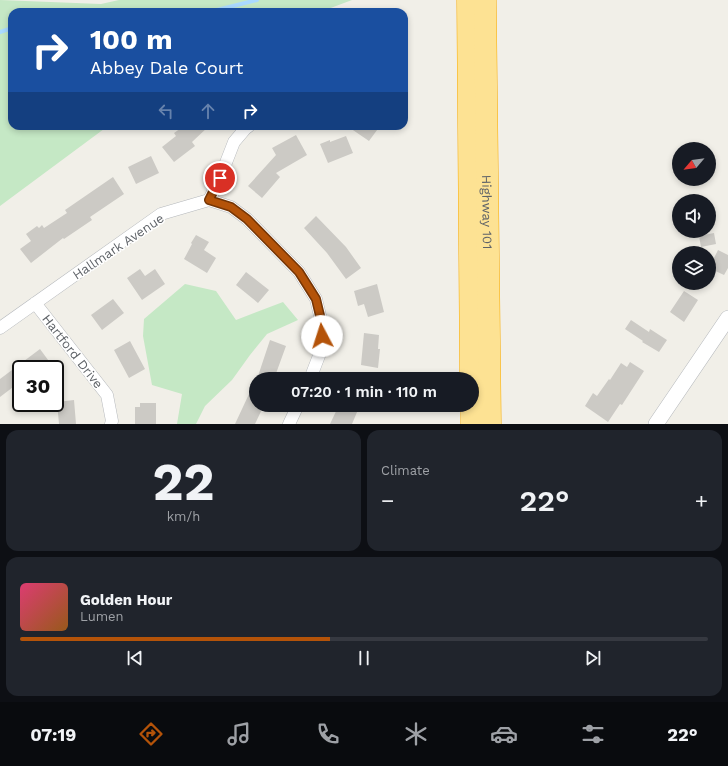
<!DOCTYPE html>
<html lang="en">
<head>
<meta charset="utf-8">
<style>
  :root { --surface:#171b24; --page:#20242c; --text:#f1f3f6; --muted:#9ea1a6; --line:#363941; --accent:#b45309 }
  body { margin:0; font-family:"Work Sans",sans-serif; background:var(--page); color:var(--text); height:100vh; display:flex; flex-direction:column; font-size:15px; white-space:nowrap }
  * { box-sizing:border-box; margin:0 }
  p { font-size:13px; color:var(--muted) }
  .icon { flex:none; width:22px; height:22px; fill:none; stroke:currentColor; stroke-width:2; stroke-linecap:round; stroke-linejoin:round }
  .map { position:relative; height:424px; overflow:hidden }
  .panel { display:flex; flex-direction:column; gap:6px; padding:6px; background:#0d0f14; flex:1 }
  .panel>* { flex:none }
  .top-card { position:absolute; left:8px; top:8px; width:400px; height:122px; border-radius:12px; box-shadow:0 2px 6px #0003; background:#1a4fa0; color:#fff; overflow:hidden }
  .needle { width:26px; rotate:241deg }
  .tools { position:absolute; left:672px; top:142px; display:grid; gap:8px }
  .tools a { display:grid; place-items:center; width:44px; height:44px; border-radius:50%; background:var(--surface); box-shadow:0 2px 6px #0003; font-size:20px }
  .speed { position:absolute; left:12px; top:360px; display:flex; gap:8px; font-size:20px; font-weight:700; text-align:center }
  .speed>* { display:grid; place-content:center; width:52px; height:52px; border-radius:50%; background:var(--surface); box-shadow:0 2px 6px #0003; line-height:1 }
  .speed .limit { border:2px solid #111; border-radius:6px; background:#fff; color:#111 }
  .pin { position:absolute; display:grid; place-items:center; width:34px; height:34px; color:#fff; margin:-17px; border:2px solid #fff; border-radius:50%; box-shadow:0 1px 4px #0007 }
  .me { position:absolute; width:44px; margin:-22px; rotate:355deg; stroke-linejoin:round; filter:drop-shadow(0 0 3px #0008) }
  .turn { display:flex; align-items:center; gap:14px; height:84px; padding:0 16px; font-size:18px }
  .turn .icon { width:52px; height:52px; stroke-width:2.5 }
  .turn b { display:block; font-size:28px; line-height:34px }
  .lanes { display:flex; align-items:center; height:38px; padding:0 16px; background:#0003; justify-content:center; gap:20px; direction:ltr }
  .lanes .off { opacity:.35 }
  .big { font-size:30px; font-weight:600; line-height:1.1 }
  .panel .widget { flex:1; display:flex; flex-direction:column; justify-content:center; gap:6px; min-width:0; padding:0 14px; border-radius:12px; background:var(--page) }
  .panel .dial { align-items:center; gap:0 }
  .dial b { font-size:52px; line-height:1 }
  .song { display:flex; align-items:center; gap:12px }
  .cover { width:48px; height:48px; border-radius:6px; background:linear-gradient(135deg,hsl(340 70% 55%),hsl(30 70% 35%)) }
  .played { height:4px; border-radius:2px; background:linear-gradient(90deg,var(--accent) 45%,var(--line) 45%) }
  .keys { display:flex; justify-content:space-around; direction:ltr }
  .heat { display:flex; justify-content:space-between; align-items:center; font-size:22px; direction:ltr }
  .panel .tiles { flex:1; display:grid; gap:6px; grid-template-columns:1fr 1fr }
  .widget:last-child { grid-column:span 2 }
  .trip { position:absolute; left:249px; top:372px; width:230px; height:40px; border-radius:20px; background:var(--surface); box-shadow:0 2px 6px #0003; font-weight:600; line-height:40px; text-align:center }
  .tabs { display:flex; height:64px; justify-content:space-around; align-items:center; background:#090b0e; color:var(--muted) }
  .tabs .icon { width:28px; height:28px }
  .tabs .active { color:var(--accent) }
  .tabs b { font-size:18px; color:var(--text) }
  .map>svg:first-child { display:block }
  .green { fill:#c5e8c5 }
  .lines { fill:none; stroke-linecap:round; stroke-linejoin:round }
  .stream { stroke:#aadaff; stroke-width:4 }
  .building { fill:#cccac5 }
  .minor-casing { stroke:#b5b8bc; stroke-width:13 }
  .tertiary-casing { stroke:#b5b8bc; stroke-width:16 }
  .motorway-casing { stroke:#f9ab00; stroke-width:23 }
  .minor { stroke:#fff; stroke-width:12 }
  .tertiary { stroke:#fff; stroke-width:15 }
  .motorway { stroke:#fde293; stroke-width:22 }
  .route-casing { stroke:#753606; stroke-width:10 }
  .route { stroke:#b45309; stroke-width:7 }
  .labels { text-anchor:middle; stroke-width:3; stroke-linejoin:round; paint-order:stroke }
  .street-label { font-size:13px; fill:#5f6368; stroke:#fff }
</style>
</head>
<body>
<div class="map">
<svg width="728" height="424" viewBox="0 0 728 424">
  <rect width="100%" height="100%" fill="#f1efe8"/>
  <!-- green -->
  <path class="green" d="M0 0 101 4 119 0H352L320 12H12V126H108L0 206Z
    M185 284 216 291 236 320 283 302 298 320 267 334 250 355 232 380 205 406 196 424H177L182 394 152 385 143 336 144 319Z"/>
  <g class="lines">
    <!-- stream -->
    <path class="stream" d="M191 12 217 10 257 0
      M0 32 12 28"/>
  </g>
  <!-- building -->
  <path class="building" d="M184 126H209L192 142 195 146 174 162 162 147 176 136 174 133Z
    M347 126H380L369 141Z
    M296 135 307 155 276 173 280 177 262 198 248 186 276 155 272 148Z
    M346 136 353 153 328 163 320 144 330 140V142Z
    M151 156 159 173 136 184 128 167Z
    M113 177 124 194 90 217 92 220 64 239 63 238 31 263 20 249 31 241 26 234 37 226 39 228 42 225 44 228 67 213 65 210Z
    M316 216 346 247 361 268 346 279 327 253 304 228Z
    M714 233 716 244 701 247 699 236Z
    M196 235 209 242 204 250 216 258 207 273 184 259 192 244 191 243Z
    M718 250 728 255V268L724 275 709 268Z
    M140 269 145 276 155 269 165 284 142 300 127 278Z
    M246 272 269 290 258 303 236 285Z
    M377 284 384 312 368 317 364 304 358 306 354 291Z
    M684 291 698 300 684 322 670 312Z
    M113 299 124 313 102 330 91 315Z
    M631 320 649 332 650 329 667 340 659 352 642 342 643 341 625 329Z
    M364 333 379 335 378 349H380L378 368 361 365Z
    M270 340 286 346 274 379H257Z
    M130 341 145 369 129 378 114 350Z
    M40 349 51 364 45 369H21V381L0 397V379Z
    M630 362 644 371 622 405 620 404 608 422 585 406 593 393 597 396 609 379 610 380 621 363 627 367Z
    M256 379V405H264L255 424H235Z
    M74 400 76 424H59L57 402Z
    M140 403H156V424H135V407H140Z
    M339 405H360L352 424H330Z"/>
  <g class="lines">
    <!-- minor casing -->
    <g class="minor-casing">
      <path id="minor" d="M209 200 220 178 234 142 245 129 249 126
        M35 303 107 395 112 421 111 424
        M0 328 161 214 209 200 231 207 247 219 299 272 316 299 322 324V348L310 379
        M289 424 298 405"/>
    </g>
    <!-- tertiary casing -->
    <g class="tertiary-casing">
      <path id="tertiary" d="M656 424 728 318"/>
    </g>
    <!-- motorway casing -->
    <g class="motorway-casing">
      <g id="motorway">
        <path d="M468 0 471 379"/>
        <path id="s1" d="M485 0 490 424"/>
        <path d="M472 405V424"/>
      </g>
    </g>
    <!-- minor -->
    <use href="#minor" class="minor"/>
    <!-- tertiary -->
    <use href="#tertiary" class="tertiary"/>
    <!-- motorway -->
    <use href="#motorway" class="motorway"/>
  </g>
  <g class="lines">
    <!-- route casing -->
    <g class="route-casing">
      <path id="route" d="M220 178 209 200 231 207 247 219 299 272 316 299 322 324V336"/>
    </g>
    <!-- route -->
    <use href="#route" class="route"/>
  </g>
  <g class="labels">
    <!-- street labels -->
    <g class="street-label">
      <text dy="5" stroke="none"><textPath href="#s1" startOffset="212">Highway 101</textPath></text>
      <text transform="translate(118 246) rotate(-34)" y="5">Hallmark Avenue</text>
      <text transform="translate(73 351) rotate(52)" y="5">Hartford Drive</text>
    </g>
  </g>
</svg>
<div class="tools">
<a><svg class="needle" viewBox="-14 -14 28 28"><path d="M0-13l5 13h-10z" fill="#e53935"/><path d="M0 13l5-13h-10z" fill="#9ea1a6"/></svg></a>
<a><svg class="icon" aria-label="sound" viewBox="0 0 24 24"><path d="M4 9h4l5-4v14l-5-4H4zM17 9q2 3 0 6"/></svg></a>
<a><svg class="icon" aria-label="layers" viewBox="0 0 24 24"><path d="M12 4l9 5-9 5-9-5zM3 14l9 5 9-5"/></svg></a>
</div>
<div class="speed"><div class="limit">30</div></div>
<div class="pin" style="left:220px;top:178px;background:#d93025"><svg class="icon" aria-label="arrive" viewBox="0 0 24 24"><path d="M6 21V4h12l-3 4 3 4H6"/></svg></div>
<svg class="me" style="left:322px;top:336px" viewBox="-20 -20 40 40"><circle r="19" fill="#fff"/><path d="M0-13L10 11 0 6-10 11z" fill="#b45309"/></svg>
<div class="trip">07:20 · 1 min · 110 m</div>
<div class="top-card">
<div class="turn"><svg class="icon" aria-label="right" viewBox="0 0 24 24"><path d="M7 20v-9h11M14 6l5 5-5 5"/></svg><div><b>100 m</b>Abbey Dale Court</div></div>
<div class="lanes"><svg class="icon off" aria-label="left" viewBox="0 0 24 24"><path d="M17 20v-9H6M10 6l-5 5 5 5"/></svg><svg class="icon off" aria-label="ahead" viewBox="0 0 24 24"><path d="M12 20V5M6 11l6-6 6 6"/></svg><svg class="icon" aria-label="right" viewBox="0 0 24 24"><path d="M7 20v-9h11M14 6l5 5-5 5"/></svg></div>
</div>
</div>
<section class="panel">
<div class="tiles">
<div class="widget dial"><b>22</b><p>km/h</p></div>
<div class="widget"><p>Climate</p>
<div class="heat"><a>−</a><b class="big">22°</b><a>+</a></div>
</div>
<div class="widget">
<div class="song"><i class="cover"></i><div><b>Golden Hour</b><p>Lumen</p></div></div>
<div class="played"></div>
<div class="keys"><svg class="icon" aria-label="previous" viewBox="0 0 24 24"><path d="M18 5L8 12l10 7zM5 5v14"/></svg><svg class="icon" aria-label="pause" viewBox="0 0 24 24"><path d="M8 5v14M16 5v14"/></svg><svg class="icon" aria-label="next" viewBox="0 0 24 24"><path d="M6 5l10 7-10 7zM19 5v14"/></svg></div>
</div>
</div>
</section>
<nav class="tabs">
<b>07:19</b>
<svg class="icon active" aria-label="directions" viewBox="0 0 24 24"><path d="M12 3l9 9-9 9-9-9zM9 14v-3h6M13 9l2 2-2 2"/></svg>
<svg class="icon" aria-label="music" viewBox="0 0 24 24"><path d="M9 18V5l10-2v13"/><circle cx="6" cy="18" r="3"/><circle cx="16" cy="16" r="3"/></svg>
<svg class="icon" aria-label="phone" viewBox="0 0 24 24"><path d="M5 4h4l2 5-3 2q2 4 5 5l2-3 5 2v4C11 20 4 13 5 4z"/></svg>
<svg class="icon" aria-label="climate" viewBox="0 0 24 24"><path d="M12 3v18M4 7l16 10M4 17L20 7"/></svg>
<svg class="icon" aria-label="car" viewBox="0 0 24 24"><path d="M5 17H2v-5l4-1 3-4h7l3 4 3 1v5h-3M9 17h6M6 11h13"/><circle cx="7" cy="17" r="2"/><circle cx="17" cy="17" r="2"/></svg>
<svg class="icon" aria-label="filters" viewBox="0 0 24 24"><path d="M4 7h16M4 17h16"/><circle cx="9" cy="7" r="2"/><circle cx="15" cy="17" r="2"/></svg>
<b>22°</b>
</nav>
</body>
</html>
